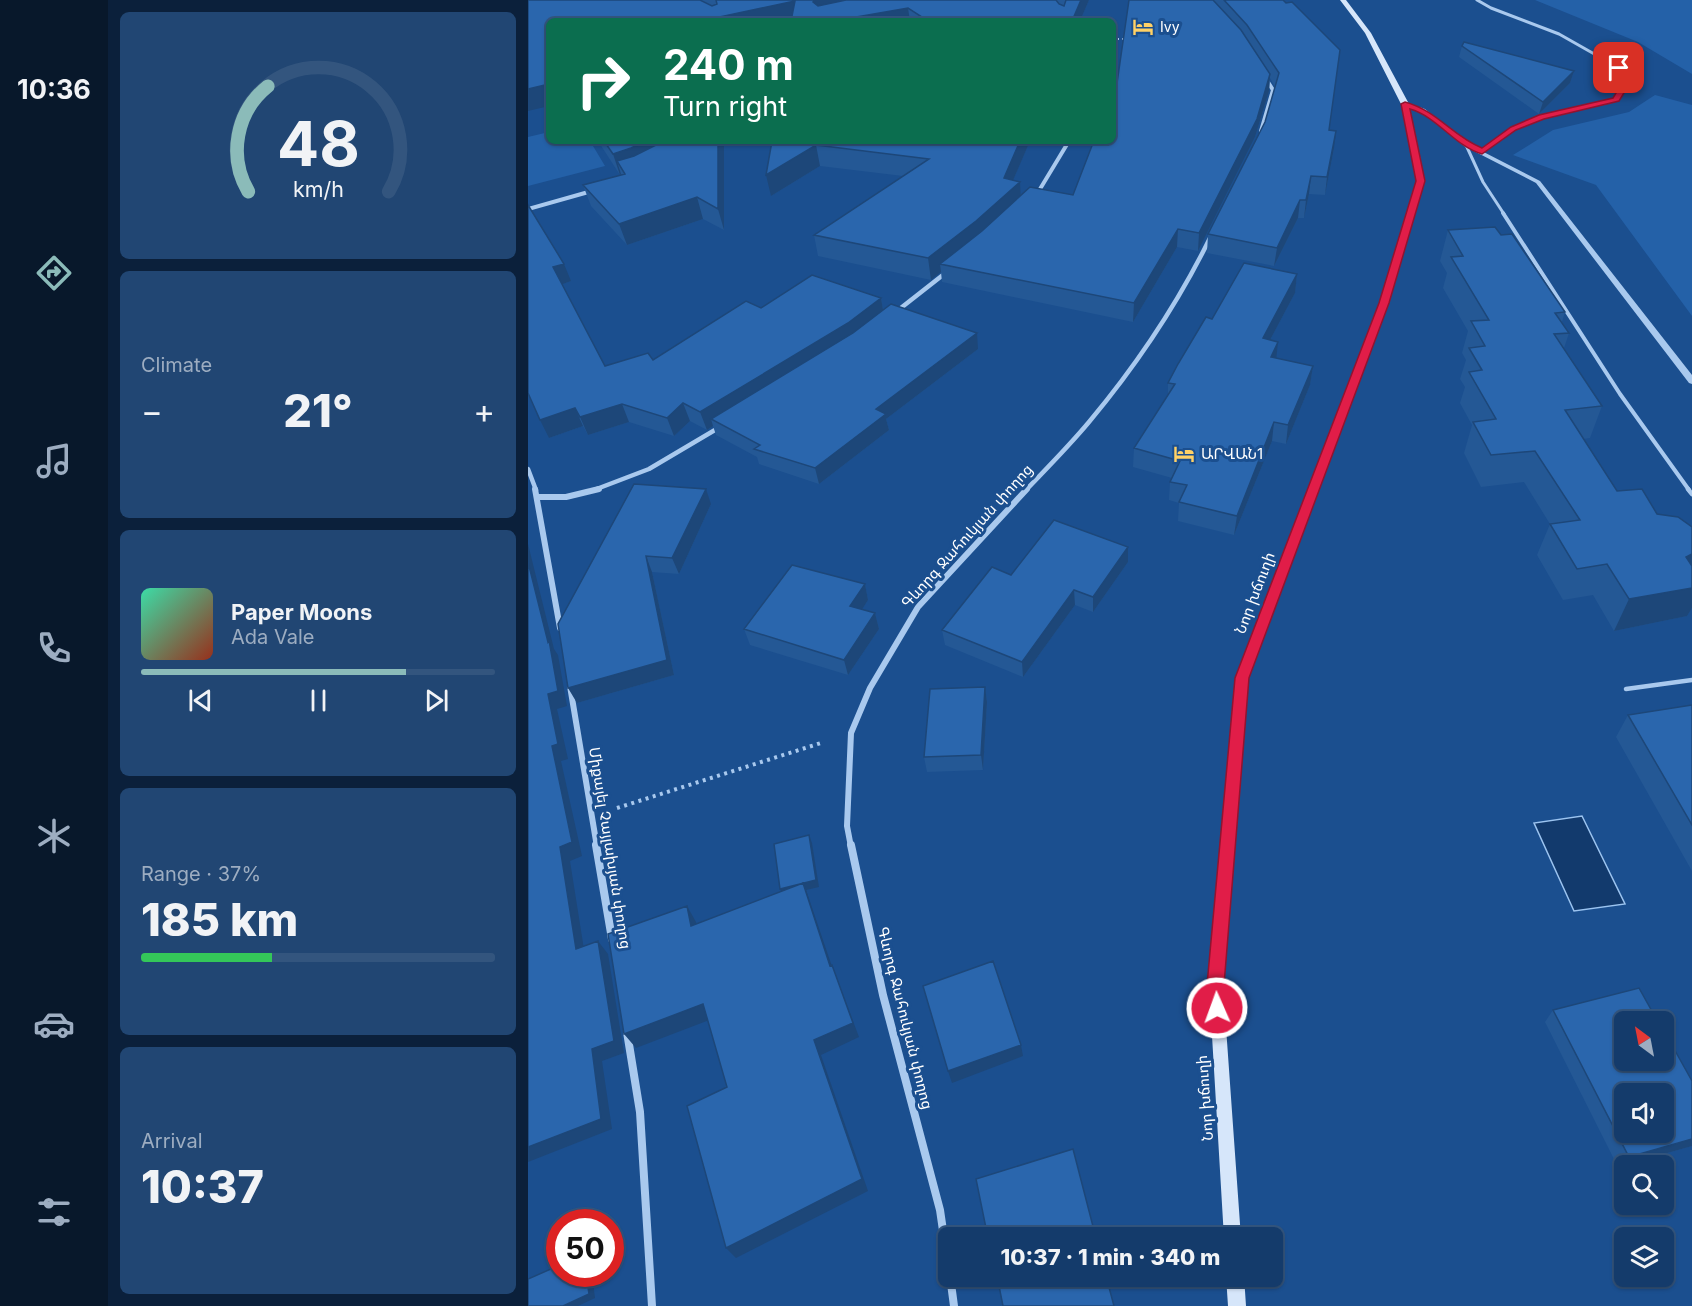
<!DOCTYPE html>
<html lang="en">
<head>
<meta charset="utf-8">
<style>
  :root { --surface:#143b6b; --page:#214673; --text:#f1f3f6; --muted:#9dadc1; --line:#33557e; --accent:#8bbbb9 }
  body { margin:0; font-family:Inter,"Noto Sans Armenian",sans-serif; background:var(--page); color:var(--text); height:100vh; display:flex; flex-direction:column; font-size:22px; white-space:nowrap }
  * { box-sizing:border-box; margin:0 }
  p { font-size:20px; color:var(--muted) }
  .icon { flex:none; width:33px; height:33px; fill:none; stroke:currentColor; stroke-width:2; stroke-linecap:round; stroke-linejoin:round }
  .map { position:relative; flex:1; overflow:hidden }
  .panel { display:flex; flex-direction:column; gap:12px; padding:12px; background:#0b203b; width:420px }
  .panel>* { flex:none }
  .banner { position:absolute; left:18px; top:18px; width:570px; height:126px; border-radius:9px; box-shadow:0 2px 4px #0004,0 0 0 2px var(--line); background:#0b6e4f; color:#fff; overflow:hidden }
  .needle { width:39px; rotate:328deg }
  .fabs { position:absolute; left:1086px; top:1011px; display:grid; gap:12px }
  .fabs a { display:grid; place-items:center; width:60px; height:60px; border-radius:9px; background:var(--surface); box-shadow:0 2px 4px #0004,0 0 0 2px var(--line); font-size:30px }
  .speed { position:absolute; left:18px; top:1209px; display:flex; gap:12px; font-size:30px; font-weight:700; text-align:center }
  .speed>* { display:grid; place-content:center; width:78px; height:78px; border-radius:50%; background:var(--surface); box-shadow:0 2px 4px #0004,0 0 0 2px var(--line); line-height:1 }
  .speed .limit { border:9px solid #d22; background:#fff; color:#111 }
  .pin { position:absolute; display:grid; place-items:center; width:51px; height:51px; color:#fff; margin:-26px; border-radius:12px; box-shadow:0 3px 9px #0006 }
  .me { position:absolute; width:66px; margin:-33px; rotate:358deg; stroke-linejoin:round; filter:drop-shadow(0 0 4px #0008) }
  .turn { display:flex; align-items:center; gap:21px; height:126px; padding:0 18px; font-size:27px }
  .turn .icon { width:78px; height:78px; stroke-width:2.5 }
  .turn b { display:block; font-size:42px; line-height:51px }
  .big { font-size:45px; font-weight:800; line-height:1.1 }
  .panel .widget { flex:1; display:flex; flex-direction:column; justify-content:center; gap:9px; min-width:0; padding:0 21px; border-radius:9px; background:var(--page) }
  .panel .dial { align-items:center; gap:0 }
  .dial svg { height:156px; overflow:visible; fill:none; stroke:var(--line); stroke-width:7; stroke-linecap:round; text-anchor:middle }
  .dial text { fill:var(--text); stroke:none }
  .song { display:flex; align-items:center; gap:18px }
  .cover { width:72px; height:72px; border-radius:9px; background:linear-gradient(135deg,hsl(160 70% 55%),hsl(10 70% 35%)) }
  .played { height:6px; border-radius:3px; background:linear-gradient(90deg,var(--accent) 75%,var(--line) 75%) }
  .keys { display:flex; justify-content:space-around; direction:ltr }
  .heat { display:flex; justify-content:space-between; align-items:center; font-size:33px; direction:ltr }
  .charge { height:9px; border-radius:4px; background:linear-gradient(90deg,#34c759 37%,var(--line) 0) }
  .trip { position:absolute; left:410px; top:1227px; width:345px; height:60px; border-radius:9px; background:var(--surface); box-shadow:0 2px 4px #0004,0 0 0 2px var(--line); font-weight:800; line-height:60px; text-align:center }
  main { display:flex; flex:1; min-height:0 }
  .tab-bar { display:flex; flex-direction:column; width:108px; justify-content:space-around; align-items:center; background:#08182b; color:var(--muted) }
  .tab-bar .icon { width:42px; height:42px }
  .tab-bar .active { color:var(--accent) }
  .tab-bar b { font-size:27px; color:var(--text) }
  .map>svg:first-child { display:block }
  .green { fill:#2461a8 }
  .water { fill:#123a6d; stroke:#9cc4f0; stroke-width:1.5 }
  .lines { fill:none; stroke-linecap:round; stroke-linejoin:round }
  .path-far1 { stroke:#a9c9ee; stroke-width:2; stroke-dasharray:1.5 3; stroke-linecap:butt }
  .path { stroke:#a9c9ee; stroke-width:4; stroke-dasharray:3 4.5; stroke-linecap:butt }
  .service-far2 { stroke:#a9c9ee; stroke-width:3 }
  .service-far1 { stroke:#a9c9ee; stroke-width:4 }
  .service { stroke:#a9c9ee; stroke-width:4.5 }
  .minor-far3 { stroke:#a9c9ee; stroke-width:4 }
  .minor-far2 { stroke:#a9c9ee; stroke-width:4.5 }
  .minor-far1 { stroke:#a9c9ee; stroke-width:6 }
  .minor { stroke:#a9c9ee; stroke-width:8 }
  .tertiary { fill:#a9c9ee; fill-rule:evenodd }
  .secondary { fill:#d6e6fa; fill-rule:evenodd }
  .wall { fill:#245895 }
  .shaded-wall { fill:#1d4779 }
  .building { fill:#2a66ad; stroke:#1d4779; stroke-width:1.5; fill-rule:evenodd }
  .route { fill:#e11d48; stroke:#92132f; stroke-width:1.5 }
  .labels { text-anchor:middle; stroke-width:6; stroke-linejoin:round; paint-order:stroke }
  .far-poi-label { font-size:14px; fill:#fff; stroke:#1b4f8f; text-anchor:start }
  .poi-label { font-size:15px; fill:#fff; stroke:#1b4f8f; text-anchor:start }
  .street-label { font-size:15px; fill:#fff; stroke:#1b4f8f }
</style>
</head>
<body>
<main>
<nav class="tab-bar">
<b>10:36</b>
<svg class="icon active" aria-label="directions" viewBox="0 0 24 24"><path d="M12 3l9 9-9 9-9-9zM9 14v-3h6M13 9l2 2-2 2"/></svg>
<svg class="icon" aria-label="music" viewBox="0 0 24 24"><path d="M9 18V5l10-2v13"/><circle cx="6" cy="18" r="3"/><circle cx="16" cy="16" r="3"/></svg>
<svg class="icon" aria-label="phone" viewBox="0 0 24 24"><path d="M5 4h4l2 5-3 2q2 4 5 5l2-3 5 2v4C11 20 4 13 5 4z"/></svg>
<svg class="icon" aria-label="climate" viewBox="0 0 24 24"><path d="M12 3v18M4 7l16 10M4 17L20 7"/></svg>
<svg class="icon" aria-label="car" viewBox="0 0 24 24"><path d="M5 17H2v-5l4-1 3-4h7l3 4 3 1v5h-3M9 17h6M6 11h13"/><circle cx="7" cy="17" r="2"/><circle cx="17" cy="17" r="2"/></svg>
<svg class="icon" aria-label="filters" viewBox="0 0 24 24"><path d="M4 7h16M4 17h16"/><circle cx="9" cy="7" r="2"/><circle cx="15" cy="17" r="2"/></svg>
</nav>
<section class="panel">
<div class="widget dial"><svg viewBox="0 0 100 80">
<path d="M14 69A42 42 0 1 1 86 69"/>
<path d="M14 69A42 42 0 0 1 24 15" stroke="#8bbbb9"/>
<text x="50" y="56" font-size="32" font-weight="700">48</text>
<text x="50" y="72" font-size="11">km/h</text>
</svg></div>
<div class="widget"><p>Climate</p>
<div class="heat"><a>−</a><b class="big">21°</b><a>+</a></div>
</div>
<div class="widget">
<div class="song"><i class="cover"></i><div><b>Paper Moons</b><p>Ada Vale</p></div></div>
<div class="played"></div>
<div class="keys"><svg class="icon" aria-label="previous" viewBox="0 0 24 24"><path d="M18 5L8 12l10 7zM5 5v14"/></svg><svg class="icon" aria-label="pause" viewBox="0 0 24 24"><path d="M8 5v14M16 5v14"/></svg><svg class="icon" aria-label="next" viewBox="0 0 24 24"><path d="M6 5l10 7-10 7zM19 5v14"/></svg></div>
</div>
<div class="widget"><p>Range · 37%</p><b class="big">185 km</b><div class="charge"></div></div>
<div class="widget"><p>Arrival</p><b class="big">10:37</b></div>
</section>
<div class="map">
<svg width="1164" height="1306" viewBox="0 0 1164 1306">
  <rect width="100%" height="100%" fill="#1b4f8f"/>
  <!-- green -->
  <path class="green" d="M1007 0H1164V74L1110 42Z
    M1127 95 1164 105V316L1068 185 985 155 1025 130 1101 112Z
    M21 132V141H62L77 166 0 186V137Z"/>
  <!-- water -->
  <path class="water" d="M1054 816 1097 904 1046 911 1006 823Z"/>
  <g class="lines">
    <!-- path-far1 -->
    <path class="path-far1" d="M585 39H595"/>
    <!-- path -->
    <path class="path" d="M89 808 296 742"/>
    <!-- service-far2 -->
    <path class="service-far2" d="M949 0 963 8 1031 34 1091 68 1098 83 1088 99 1014 117 985 128 955 151
      M938 145 955 182 976 214"/>
    <!-- service-far1 -->
    <path class="service-far1" d="M975 213 1092 394 1161 490"/>
    <!-- service -->
    <path class="service" d="M1160 489 1164 494
      M1098 689 1164 680"/>
    <!-- minor-far3 -->
    <path class="minor-far3" d="M733 131 745 90 738 79
      M509 194 541 141
      M0 209 64 191"/>
    <!-- minor-far2 -->
    <path class="minor-far2" d="M369 311 420 271
      M0 469 8 490
      M66 490 121 469 192 427
      M498 490C519 468 541 446 561 422 607 367 650 303 682 238"/>
    <!-- minor-far1 -->
    <path class="minor-far1" d="M7 489 32 628
      M10 497H38L71 489
      M42 686 69 847
      M323 847 319 826 323 733 342 688 390 607 499 489"/>
    <!-- minor -->
    <path class="minor" d="M68 845 84 939
      M323 845 355 995 412 1210 420 1265
      M99 1032 112 1112 124 1306
      M422 1276 426 1306"/>
    <!-- tertiary -->
    <path class="tertiary" d="M877 102 897 109 940 144 1012 181 1164 375V384L1161 383 1008 183 936 146 893 111 875 105V103Z"/>
    <!-- secondary -->
    <path class="secondary" d="M812 0H818L843 33 881 104 897 181 860 303 720 678 695 985 713 1238H696L681 985 708 678 852 303 889 181 873 104 837 33Z
      M698 1276H716L718 1306H700Z"/>
  </g>
  <!-- wall -->
  <path class="wall" d="M0 0H561L552 21H21Z
    M601 0H755L801 130 806 148 797 195 781 194 776 218H770L746 266 679 253 680 234 737 122 747 87 742 78 741 91 727 137 670 251 649 247 605 322 414 282 413 272 403 280 290 256 286 235 375 176 292 166 243 196 244 141H502L485 180 493 195H545L580 145Z
    M934 46 1046 71 1042 83 1011 114 931 57Z
    M70 141H196V230L175 219 99 245 63 206 55 185 92 175Z
    M0 205 43 281 34 284 77 366 125 360 233 308 353 298 355 310 450 349 358 419 361 430 291 484 231 464 229 457 188 435 185 426 179 430 162 421 146 436 101 422 60 435 55 426 21 438Z
    M920 230 973 235 1037 312 1034 322 1041 333 1036 348 1074 406 1062 438 1055 439 1089 491 1129 514 1164 527V608L1159 616 1086 631 1065 595 1035 600 1009 555 1022 524 996 482 953 487 936 453 944 425 932 403 937 387 932 379 938 360 934 353 940 331 915 288 919 273 912 261Z
    M769 274 767 293 742 340 748 358 785 366 782 385 758 444 744 441 706 535 650 521 651 503 641 500 642 482 644 478 605 467 606 448 640 396V383L684 319Z
    M183 504 151 574 124 572 146 675 49 703 30 624Z
    M600 547V562L565 612 547 605 495 677 417 645 414 630 483 575Z
    M337 584 340 600 334 609 347 613 351 629 320 675 222 645 216 629Z
    M457 687 459 702 455 770 399 772 396 757Z
    M1164 705V871L1088 737 1100 715Z
    M1025 1010 1164 1146 1090 1167 1017 1022Z"/>
  <!-- shaded-wall -->
  <path class="shaded-wall" d="M287 0H367L289 21 285 2Z
    M553 0H561L552 21H544Z
    M267 1 264 21H191V17Z
    M380 8 382 21H322L323 18Z
    M1046 71 1042 83 1011 114 1015 102Z
    M742 74 741 91 727 137 670 251 671 233Z
    M21 84V106L0 111V89Z
    M808 131 806 148 797 195 799 177Z
    M118 141H165L89 161 93 174 92 175 85 154Z
    M190 141H196V230L190 209Z
    M492 141H502L480 192 492 182 493 203 412 264 413 272 403 280 400 258 476 178Z
    M288 145 292 166 243 196 238 175Z
    M783 176 781 194 776 218 778 200Z
    M169 197 175 219 99 245 91 224Z
    M772 200 770 218 746 266 749 248Z
    M650 229 649 247 605 322 606 303Z
    M36 264 43 281 32 285 25 267Z
    M769 274 767 293 733 357 735 338Z
    M353 298 356 316 183 419 185 426 179 430 172 412Z
    M449 333 450 349 358 419 361 430 291 484 287 468 348 409Z
    M750 342 748 361 743 357Z
    M785 366 782 385 758 444 760 425Z
    M155 403 162 421 146 436 139 418Z
    M94 404 101 422 60 435 52 417Z
    M47 408 55 426 21 438 12 420Z
    M746 422 744 441 706 535 709 516Z
    M178 489 183 504 151 574 144 558Z
    M0 544 26 649 30 655 39 706 29 709 40 759 33 761 54 856 42 861 58 962 48 949 32 847 20 694V642L0 562Z
    M600 547V562L565 612V597Z
    M1164 554V576L1158 557Z
    M118 556 124 572 146 675 49 703 40 688Z
    M337 584 340 600 326 622 322 606Z
    M1164 588V608L1159 616 1086 631 1101 599Z
    M546 590 547 605 495 677 494 662Z
    M347 613 351 629 320 675 316 660Z
    M457 687 459 702 455 770 453 755Z
    M281 835 284 843 291 887 278 890 309 981 255 896 252 889Z
    M159 906 168 922 173 941 163 926Z
    M70 941 80 954 96 1053 74 1061 84 1129 0 1162V1147L64 1049Z
    M304 965 331 1037 293 1055 340 1191 208 1258 198 1248 286 1040Z
    M175 1004 184 1019 108 1048 96 1034Z
    M493 1045 495 1056 424 1083 420 1071Z
    M1164 1139V1146L1090 1167 1101 1157Z
    M58 1274H64L67 1298 50 1306H35Z"/>
  <!-- building -->
  <path class="building" d="M0 0H172L184 6 189 4 188 0H287L285 2 290 6 318 0H528L531 4 536 6 538 0H553L544 21H400L380 8 323 18 322 21H263L267 1 191 17V21H21V84L0 89Z
    M601 0H685L713 30 742 74 729 119 671 233 650 229 606 303 412 264 454 231 502 187 545 195 565 143 580 145 581 141H585V111Z
    M696 0H755L758 3 764 2 812 50 801 130 808 131 799 177 783 176 778 200H772L749 248 680 234 737 122 751 73 719 25Z
    M936 42 1046 71 1015 102 934 46Z
    M76 141H118L103 148 85 154Z
    M136 141H190V209L169 197 91 224 55 185 97 174 89 161 106 156Z
    M244 141H492L476 178 492 182 448 221 400 258 286 235 401 159 288 145 238 175Z
    M0 205 36 264 25 267 77 366 120 353 125 360 218 301 233 308 284 275 353 298 320 323 172 412 155 403 139 418 94 404 52 417 47 408 12 420 0 393Z
    M967 227 973 235 984 234 1037 312 1027 313 1041 333 1026 334 1074 406 1037 410 1089 491 1114 489 1129 514 1150 517 1164 527V554L1158 557 1164 566V588L1101 599 1079 564 1049 569 1022 524 1052 520 1007 451 963 455 945 422 968 419 941 372 954 370 941 348 957 346 943 321 961 320 923 257 935 256 920 230Z
    M716 263 769 274 735 338 750 342 743 357 785 366 760 425 746 422 709 516 651 502 659 485 642 482 652 461 606 448 647 384 640 383 650 364 678 317 684 319Z
    M363 304 449 333 348 409 358 414 287 468 226 449 232 445 183 419 325 333Z
    M106 484 178 489 144 558 118 556 139 660 40 688 30 624Z
    M526 520 600 547 565 597 546 590 494 662 414 630 464 567 483 575Z
    M0 562 20 642 21 640 30 691 20 694 30 744 24 746 44 842 32 847 48 949 70 941 86 1041 64 1049 73 1119 0 1147Z
    M264 565 337 584 322 606 347 613 316 660 216 629Z
    M457 687 453 755 396 757 402 689Z
    M1164 705V825L1100 715Z
    M281 835 288 880 252 889 246 844Z
    M275 883 302 966 304 965 325 1023 286 1040 334 1179 198 1248 159 1106 199 1087 175 1004 96 1034 80 934 159 906 163 926Z
    M465 961 493 1045 420 1071 395 986Z
    M1111 988 1130 1022H1096V1060H1136V1031L1164 1081V1139L1101 1157 1025 1010ZM1096 1094H1136V1132H1096Z
    M545 1149 568 1238H460L448 1179Z
    M32 1265V1274H58L61 1294 35 1306H0V1279Z
    M469 1276H578L586 1306H475Z"/>
  <!-- route -->
  <path class="route" d="M1091 65 1095 68 1102 83 1091 101 1016 119 988 130 954 154C926 146 910 117 882 109L897 181 861 303 721 678 696 985 698 1008 695 1014 689 1016 683 1014 679 985 707 678 851 303 888 181 873 104 877 102C910 111 924 136 954 148L983 127 1011 115 1085 98 1094 83 1087 68Z"/>
  <!-- icons -->
  <defs>
    <g id="hotel-bare" transform="scale(1.62)"><path d="M-6-4.5h1.5V1H6V5H4.5V3h-9V5H-6ZM-4 0a1.8 1.8 0 1 1 3.6 0ZM.5 0V-2.5h3Q6-2.5 6 0Z" fill="#ffd166" stroke="#1b4f8f" stroke-width="2.5" paint-order="stroke"/></g>
  </defs>
  <g fill-rule="evenodd">
    <use href="#hotel-bare" x="615" y="27"/>
    <use href="#hotel-bare" x="656" y="454"/>
  </g>
  <g class="labels">
    <!-- far-poi labels -->
    <g class="far-poi-label">
      <text x="632" y="32">Ivy</text>
    </g>
    <!-- poi labels -->
    <g class="poi-label">
      <text x="673" y="459">ԱՐՎԱՆ1</text>
    </g>
    <!-- street labels -->
    <g class="street-label">
      <text transform="translate(439 536) rotate(-48)" y="5">Գևորգ Ջահուկյան փողոց</text>
      <text transform="translate(727 593) rotate(-69)" y="5">Նոր խճուղի</text>
      <text transform="translate(82 848) rotate(81)" y="5">Միքայել Չայլախյան փողոց</text>
      <text transform="translate(377 1018) rotate(76)" y="5">Գևորգ Ջահուկյան փողոց</text>
      <text transform="translate(677 1098) rotate(-94)" y="5">Նոր խճուղի</text>
    </g>
  </g>
</svg>
<div class="fabs">
<a><svg class="needle" viewBox="-14 -14 28 28"><path d="M0-13l5 13h-10z" fill="#e53935"/><path d="M0 13l5-13h-10z" fill="#9dadc1"/></svg></a>
<a><svg class="icon" aria-label="sound" viewBox="0 0 24 24"><path d="M4 9h4l5-4v14l-5-4H4zM17 9q2 3 0 6"/></svg></a>
<a><svg class="icon" aria-label="search" viewBox="0 0 24 24"><circle cx="10" cy="10" r="6"/><path d="M15 15l6 6"/></svg></a>
<a><svg class="icon" aria-label="layers" viewBox="0 0 24 24"><path d="M12 4l9 5-9 5-9-5zM3 14l9 5 9-5"/></svg></a>
</div>
<div class="speed"><div class="limit">50</div></div>
<div class="pin" style="left:1091px;top:68px;background:#d93025"><svg class="icon" aria-label="arrive" viewBox="0 0 24 24"><path d="M6 21V4h12l-3 4 3 4H6"/></svg></div>
<svg class="me" style="left:689px;top:1008px" viewBox="-20 -20 40 40"><circle r="17" fill="#e11d48" stroke="#fff" stroke-width="3"/><path d="M0-11L8 9 0 5-8 9z" fill="#fff"/></svg>
<div class="trip">10:37 · 1 min · 340 m</div>
<div class="banner">
<div class="turn"><svg class="icon" aria-label="right" viewBox="0 0 24 24"><path d="M7 20v-9h11M14 6l5 5-5 5"/></svg><div><b>240 m</b>Turn right</div></div>
</div>
</div>
</main>
</body>
</html>
